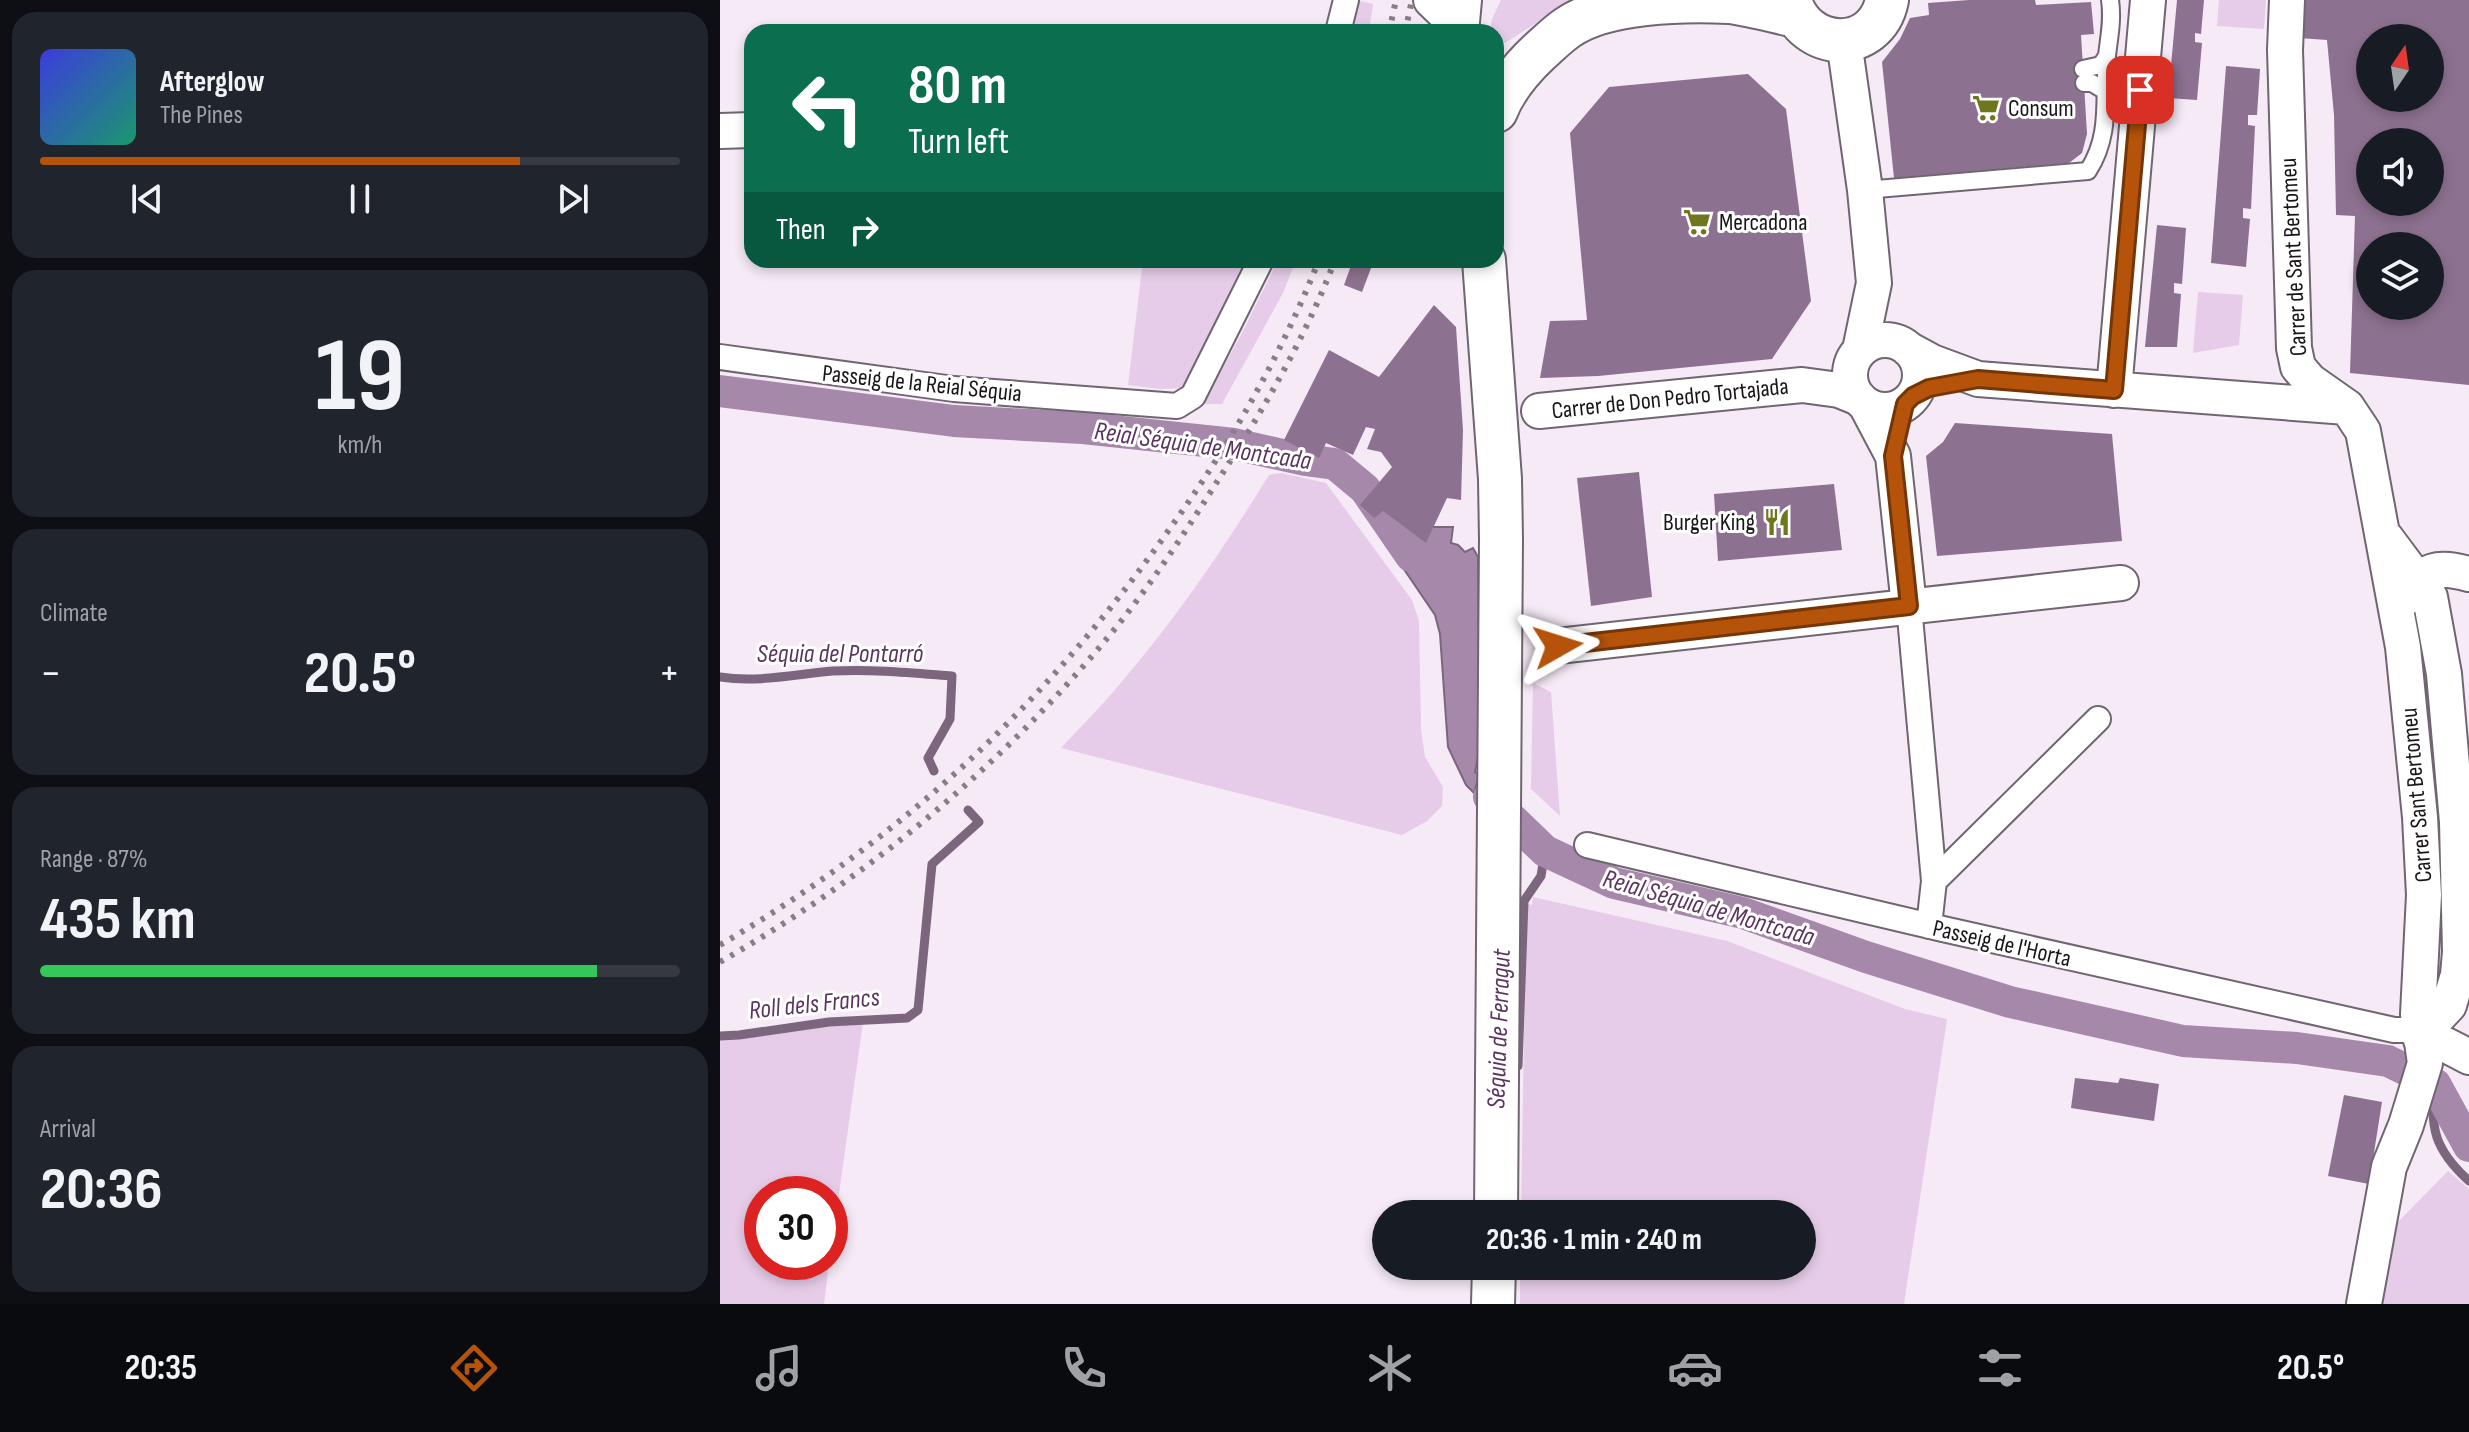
<!DOCTYPE html>
<html lang="en">
<head>
<meta charset="utf-8">
<style>
  :root { --surface:#171b24; --page:#20242c; --text:#f1f3f6; --muted:#9ea1a6; --line:#363941; --accent:#b45309 }
  body { margin:0; font-family:"Sofia Sans Condensed",sans-serif; background:var(--page); color:var(--text); height:100vh; display:flex; flex-direction:column; font-size:30px; white-space:nowrap }
  * { box-sizing:border-box; margin:0 }
  p { font-size:26px; color:var(--muted) }
  .icon { flex:none; width:44px; height:44px; fill:none; stroke:currentColor; stroke-width:2; stroke-linecap:round; stroke-linejoin:round }
  .map { position:relative; flex:1; overflow:hidden }
  .panel { display:flex; flex-direction:column; gap:12px; padding:12px; background:#0d0f14; width:720px }
  .panel>* { flex:none }
  .guide { position:absolute; left:24px; top:24px; width:760px; height:244px; border-radius:24px; box-shadow:0 4px 12px #0003; background:#0b6e4f; color:#fff; overflow:hidden }
  .needle { width:52px; rotate:13deg }
  .fabs { position:absolute; left:1636px; top:24px; display:grid; gap:16px }
  .fabs a { display:grid; place-items:center; width:88px; height:88px; border-radius:50%; background:var(--surface); box-shadow:0 4px 12px #0003; font-size:40px }
  .speed { position:absolute; left:24px; top:1176px; display:flex; gap:16px; font-size:40px; font-weight:700; text-align:center }
  .speed>* { display:grid; place-content:center; width:104px; height:104px; border-radius:50%; background:var(--surface); box-shadow:0 4px 12px #0003; line-height:1 }
  .speed .limit { border:12px solid #d22; background:#fff; color:#111 }
  .pin { position:absolute; display:grid; place-items:center; width:68px; height:68px; color:#fff; margin:-34px; border-radius:16px; box-shadow:0 4px 12px #0006 }
  .me { position:absolute; width:88px; margin:-44px; rotate:84deg; stroke-linejoin:round; filter:drop-shadow(0 0 6px #0008) }
  .turn { display:flex; align-items:center; gap:28px; height:168px; padding:0 32px; font-size:36px }
  .turn .icon { width:104px; height:104px; stroke-width:2.5 }
  .turn b { display:block; font-size:56px; line-height:68px }
  .then { display:flex; align-items:center; height:76px; padding:0 32px; background:#0003; gap:16px; font-size:30px }
  .big { font-size:60px; font-weight:700; line-height:1.1 }
  .panel .widget { flex:1; display:flex; flex-direction:column; justify-content:center; gap:12px; min-width:0; padding:0 28px; border-radius:24px; background:var(--page) }
  .panel .dial { align-items:center; gap:0 }
  .dial b { font-size:104px; line-height:1 }
  .song { display:flex; align-items:center; gap:24px }
  .cover { width:96px; height:96px; border-radius:12px; background:linear-gradient(135deg,hsl(240 70% 55%),hsl(160 70% 35%)) }
  .played { height:8px; border-radius:4px; background:linear-gradient(90deg,var(--accent) 75%,var(--line) 75%) }
  .keys { display:flex; justify-content:space-around; direction:ltr }
  .heat { display:flex; justify-content:space-between; align-items:center; font-size:44px; direction:ltr }
  .charge { height:12px; border-radius:6px; background:linear-gradient(90deg,#34c759 87%,var(--line) 0) }
  .trip { position:absolute; left:652px; top:1200px; width:444px; height:80px; border-radius:40px; background:var(--surface); box-shadow:0 4px 12px #0003; font-weight:700; line-height:80px; text-align:center }
  .dock { display:flex; height:128px; justify-content:space-around; align-items:center; background:#090b0e; color:var(--muted) }
  .dock .icon { width:56px; height:56px }
  .dock .current { color:var(--accent) }
  .dock b { font-size:36px; color:var(--text) }
  main { display:flex; flex:1; min-height:0 }
  .map>svg:first-child { display:block }
  .green { fill:#e6cce8 }
  .water { fill:#a689aa; stroke:#7c667e; stroke-width:2 }
  .lines { fill:none; stroke-linecap:round; stroke-linejoin:round }
  .stream { stroke:#7c667e; stroke-width:9 }
  .canal { stroke:#a689aa; stroke-width:32 }
  .building { fill:#8d7190; fill-rule:evenodd }
  .service-casing { stroke:#706671; stroke-width:20 }
  .pedestrian-casing { stroke:#706671; stroke-width:28 }
  .minor-casing { stroke:#706671; stroke-width:38 }
  .tertiary-casing { stroke:#706671; stroke-width:46 }
  .service { stroke:#fff; stroke-width:16 }
  .pedestrian { stroke:#fff; stroke-width:24 }
  .minor { stroke:#fff; stroke-width:34 }
  .tertiary { stroke:#fff; stroke-width:42 }
  .rail { stroke:#867f87; stroke-width:6; stroke-dasharray:4 8; stroke-linecap:butt }
  .route-casing { stroke:#753606; stroke-width:20 }
  .route { stroke:#b45309; stroke-width:14 }
  .labels { text-anchor:middle; stroke-width:6; stroke-linejoin:round; paint-order:stroke }
  .poi-label { font-size:24px; fill:#191519; stroke:#fff; text-anchor:start }
  .street-label { font-size:24px; fill:#191519; stroke:#fff }
  .water-label { font-size:26px; font-style:italic; fill:#5c3461; stroke:#fff }
</style>
</head>
<body>
<main>
<section class="panel">
<div class="widget">
<div class="song"><i class="cover"></i><div><b>Afterglow</b><p>The Pines</p></div></div>
<div class="played"></div>
<div class="keys"><svg class="icon" aria-label="previous" viewBox="0 0 24 24"><path d="M18 5L8 12l10 7zM5 5v14"/></svg><svg class="icon" aria-label="pause" viewBox="0 0 24 24"><path d="M8 5v14M16 5v14"/></svg><svg class="icon" aria-label="next" viewBox="0 0 24 24"><path d="M6 5l10 7-10 7zM19 5v14"/></svg></div>
</div>
<div class="widget dial"><b>19</b><p>km/h</p></div>
<div class="widget"><p>Climate</p>
<div class="heat"><a>−</a><b class="big">20.5°</b><a>+</a></div>
</div>
<div class="widget"><p>Range · 87%</p><b class="big">435 km</b><div class="charge"></div></div>
<div class="widget"><p>Arrival</p><b class="big">20:36</b></div>
</section>
<div class="map">
<svg width="1749" height="1304" viewBox="0 0 1749 1304">
  <rect width="100%" height="100%" fill="#f5eaf6"/>
  <!-- green -->
  <path class="green" d="M636 0 653 4 649 32H628Z
    M781 0H860L833 12 785 43 776 41V32H770L772 19Z
    M1499 0H1546L1544 29 1497 26Z
    M423 260H525L464 388 440 389 408 385Z
    M558 260H576L563 293 502 404H483L521 335Z
    M1478 292 1523 295 1519 345 1473 353Z
    M561 473 606 483 692 600 699 621 701 730 705 757 723 787 722 806 707 821 682 835 341 748C360 727 381 707 399 685 455 620 504 548 549 475Z
    M813 683 831 692 840 816 811 789Z
    M813 897 1007 941 1185 1009 1227 1019 1184 1304H800V1266H1082V1214H801L806 912 808 904 812 905Z
    M143 1022 110 1258V1194H42V1262H109L104 1304H0V1037C48 1037 95 1024 143 1022Z
    M1728 1171 1749 1189V1304H1661L1677 1223Z"/>
  <!-- water -->
  <path class="water" d="M666 521 675 527H733L731 543 738 545 745 552 753 548 758 557 759 751 755 772 759 775 754 793 746 785 728 747 720 634 715 615 656 528Z"/>
  <g class="lines">
    <!-- stream -->
    <path class="stream" d="M0 677C38 683 76 674 113 671 153 669 193 673 232 676L230 719 208 758 214 771
      M0 1036 19 1035 109 1022 187 1018 198 1010 212 864 259 822 248 810
      M798 1066 804 901 821 876 825 851
      M1715 1084C1709 1128 1715 1150 1749 1181"/>
    <!-- canal -->
    <path class="canal" d="M0 391 234 421 363 428 514 444 585 460 615 464 645 489 691 556
      M769 797 825 851 894 883 1023 913 1146 957 1290 1002 1463 1041 1577 1048 1668 1061 1715 1084 1749 1146"/>
  </g>
  <!-- building -->
  <path class="building" d="M1249 0H1315L1316 5 1371 2 1374 34 1361 35 1367 134 1362 153 1349 163 1174 178 1162 62 1180 39 1190 18 1209 15 1208 3Z
    M1457 0H1484L1481 34 1475 33V42L1482 43 1477 100 1448 98Z
    M1582 0H1749V385L1630 373 1635 216 1616 215 1614 115 1607 40 1579 38ZM1650 38H1710V98H1650ZM1650 142H1710V202H1650ZM1650 246H1710V306H1650Z
    M1506 66 1540 69 1537 115H1528V125L1535 126 1531 209 1523 208V218L1530 219 1526 267 1491 263Z
    M1028 74 1066 109 1091 301 1052 359 878 376 820 378 830 321 867 320 850 133 889 87Z
    M1437 225 1466 228 1462 284 1454 283V293L1461 294 1457 347H1425Z
    M633 260H654L642 292 624 285Z
    M714 305 736 327 743 430 741 500 727 498 706 543 663 511 654 518 640 505 672 467 661 452 647 449 655 429 646 427 633 455 606 443 599 458 564 440 609 350 659 377Z
    M1235 423 1392 434 1402 541 1217 556 1206 456 1223 442Z
    M919 472 932 597 871 606 857 478Z
    M1114 484 1122 550 998 561 994 494Z
    M1355 1078 1398 1083 1400 1078 1439 1084 1434 1121 1351 1108Z
    M1624 1095 1662 1102 1649 1184 1608 1176Z"/>
  <g class="lines">
    <!-- service casing -->
    <g class="service-casing">
      <path id="service" d="M1363 69 1381 65 1387 56
        M1364 83H1372L1385 91
        M1145 190 1368 171C1392 134 1383 98 1387 56 1389 37 1393 20 1390 0"/>
    </g>
    <!-- pedestrian casing -->
    <g class="pedestrian-casing">
      <path id="pedestrian" d="M618 32 626 0
        M0 357 234 389 457 406 473 396 541 260
        M1189 606 1214 881 1209 926
        M867 845 1223 929 1674 1030H1700
        M1214 881 1378 719"/>
    </g>
    <!-- minor casing -->
    <g class="minor-casing">
      <path id="minor" d="M711 0 738 26
        M1567 0 1565 50 1574 348 1578 367 1590 381 1627 407 1643 431 1683 647 1700 817 1704 895 1698 1014 1705 1063 1686 1125 1669 1167 1644 1304
        M1124 41 1145 190 1154 283 1140 350
        M0 131 32 130
        M1130 375a35 35 0 1 1 70 0a35 35 0 1 1-70 0Z
        M1188 349 1212 362 1258 379 1627 407
        M1394 390 1428 0
        M1146 405 1173 456 1189 606
        M819 411 1082 385 1119 390 1139 398
        M1666 538 1710 597 1724 674 1737 822 1740 952 1738 975 1729 1005 1714 1021 1700 1030
        M1687 597C1704 567 1718 566 1749 574
        M838 646 1401 583
        M1701 1040 1726 1045 1749 1057"/>
    </g>
    <!-- tertiary casing -->
    <g class="tertiary-casing">
      <path id="tertiary" d="M1070 0C1084 52 1156 55 1167 0
        M737 32 740 0
        M776 111C785 88 801 69 819 52 828 44 837 35 847 28 885 1 964 0 1009 2 1032 5 1053 11 1076 16
        M764 260 780 479 781 539 776 1214
        M773 1304 774 1266"/>
    </g>
    <!-- service -->
    <use href="#service" class="service"/>
    <!-- pedestrian -->
    <use href="#pedestrian" class="pedestrian"/>
    <!-- minor -->
    <use href="#minor" class="minor"/>
    <!-- tertiary -->
    <use href="#tertiary" class="tertiary"/>
    <!-- rail -->
    <path class="rail" d="M669 32 676 0
      M685 32 692 0
      M0 945C183 837 323 707 446 534 508 448 560 358 599 260
      M0 962C145 879 277 770 384 642 428 590 466 531 502 474 546 405 586 336 615 260"/>
  </g>
  <g class="lines">
    <!-- route casing -->
    <g class="route-casing">
      <path id="route" d="M838 646 1189 606 1173 456 1185 404 1193 396 1209 388 1258 379 1394 390 1420 90"/>
    </g>
    <!-- route -->
    <use href="#route" class="route"/>
  </g>
  <!-- icons -->
  <defs>
    <g id="supermarket-bare" transform="scale(2.16)"><path d="M-6-5.5h2.5l.6 2H6L4.5 2H-2.5L-4.4-4H-6ZM-1.5 3.2a1.3 1.3 0 1 0 .1 0ZM3 3.2a1.3 1.3 0 1 0 .1 0Z" fill="#70761e" stroke="#fff" stroke-width="2.5" paint-order="stroke"/></g>
    <g id="restaurant-bare" transform="scale(2.16)"><path d="M-5-6h1v4h1v-4h1v4h1v-4h1v5L-1.5 .5V6h-2V.5L-5-1ZM5-6V6H3V1.5H1.5Q1.5-4 5-6Z" fill="#70761e" stroke="#fff" stroke-width="2.5" paint-order="stroke"/></g>
  </defs>
  <g fill-rule="evenodd">
    <use href="#supermarket-bare" x="1266" y="108"/>
    <use href="#supermarket-bare" x="977" y="222"/>
    <use href="#restaurant-bare" x="1057" y="522"/>
  </g>
  <g class="labels">
    <!-- poi labels -->
    <g class="poi-label">
      <text x="1288" y="116">Consum</text>
      <text x="999" y="230">Mercadona</text>
      <text x="1035" y="530" text-anchor="end">Burger King</text>
    </g>
    <!-- street labels -->
    <g class="street-label">
      <text transform="translate(1573 257) rotate(-93)" y="8">Carrer de Sant Bertomeu</text>
      <text transform="translate(202 383) rotate(6)" y="8">Passeig de la Reial Séquia</text>
      <text transform="translate(950 398) rotate(-6)" y="8">Carrer de Don Pedro Tortajada</text>
      <text transform="translate(1696 795) rotate(-95)" y="8">Carrer Sant Bertomeu</text>
      <text transform="translate(1282 943) rotate(13)" y="8">Passeig de l'Horta</text>
    </g>
    <!-- water labels -->
    <g class="water-label">
      <text transform="translate(483 445) rotate(8)" y="9">Reial Séquia de Montcada</text>
      <text x="120" y="662">Séquia del Pontarró</text>
      <text transform="translate(989 907) rotate(16)" y="9">Reial Séquia de Montcada</text>
      <text transform="translate(94 1003) rotate(-6)" y="9">Roll dels Francs</text>
      <text transform="translate(778 1029) rotate(-88)" y="9">Séquia de Ferragut</text>
    </g>
  </g>
</svg>
<div class="fabs">
<a><svg class="needle" viewBox="-14 -14 28 28"><path d="M0-13l5 13h-10z" fill="#e53935"/><path d="M0 13l5-13h-10z" fill="#9ea1a6"/></svg></a>
<a><svg class="icon" aria-label="sound" viewBox="0 0 24 24"><path d="M4 9h4l5-4v14l-5-4H4zM17 9q2 3 0 6"/></svg></a>
<a><svg class="icon" aria-label="layers" viewBox="0 0 24 24"><path d="M12 4l9 5-9 5-9-5zM3 14l9 5 9-5"/></svg></a>
</div>
<div class="speed"><div class="limit">30</div></div>
<div class="pin" style="left:1420px;top:90px;background:#d93025"><svg class="icon" aria-label="arrive" viewBox="0 0 24 24"><path d="M6 21V4h12l-3 4 3 4H6"/></svg></div>
<svg class="me" style="left:838px;top:646px" viewBox="-20 -20 40 40"><path d="M0-17L14 15 0 8-14 15z" fill="#b45309" stroke="#fff" stroke-width="4"/></svg>
<div class="trip">20:36 · 1 min · 240 m</div>
<div class="guide">
<div class="turn"><svg class="icon" aria-label="left" viewBox="0 0 24 24"><path d="M17 20v-9H6M10 6l-5 5 5 5"/></svg><div><b>80 m</b>Turn left</div></div>
<div class="then">Then<svg class="icon" aria-label="right" viewBox="0 0 24 24"><path d="M7 20v-9h11M14 6l5 5-5 5"/></svg></div>
</div>
</div>
</main>
<nav class="dock">
<b>20:35</b>
<svg class="icon current" aria-label="directions" viewBox="0 0 24 24"><path d="M12 3l9 9-9 9-9-9zM9 14v-3h6M13 9l2 2-2 2"/></svg>
<svg class="icon" aria-label="music" viewBox="0 0 24 24"><path d="M9 18V5l10-2v13"/><circle cx="6" cy="18" r="3"/><circle cx="16" cy="16" r="3"/></svg>
<svg class="icon" aria-label="phone" viewBox="0 0 24 24"><path d="M5 4h4l2 5-3 2q2 4 5 5l2-3 5 2v4C11 20 4 13 5 4z"/></svg>
<svg class="icon" aria-label="climate" viewBox="0 0 24 24"><path d="M12 3v18M4 7l16 10M4 17L20 7"/></svg>
<svg class="icon" aria-label="car" viewBox="0 0 24 24"><path d="M5 17H2v-5l4-1 3-4h7l3 4 3 1v5h-3M9 17h6M6 11h13"/><circle cx="7" cy="17" r="2"/><circle cx="17" cy="17" r="2"/></svg>
<svg class="icon" aria-label="filters" viewBox="0 0 24 24"><path d="M4 7h16M4 17h16"/><circle cx="9" cy="7" r="2"/><circle cx="15" cy="17" r="2"/></svg>
<b>20.5°</b>
</nav>
</body>
</html>
